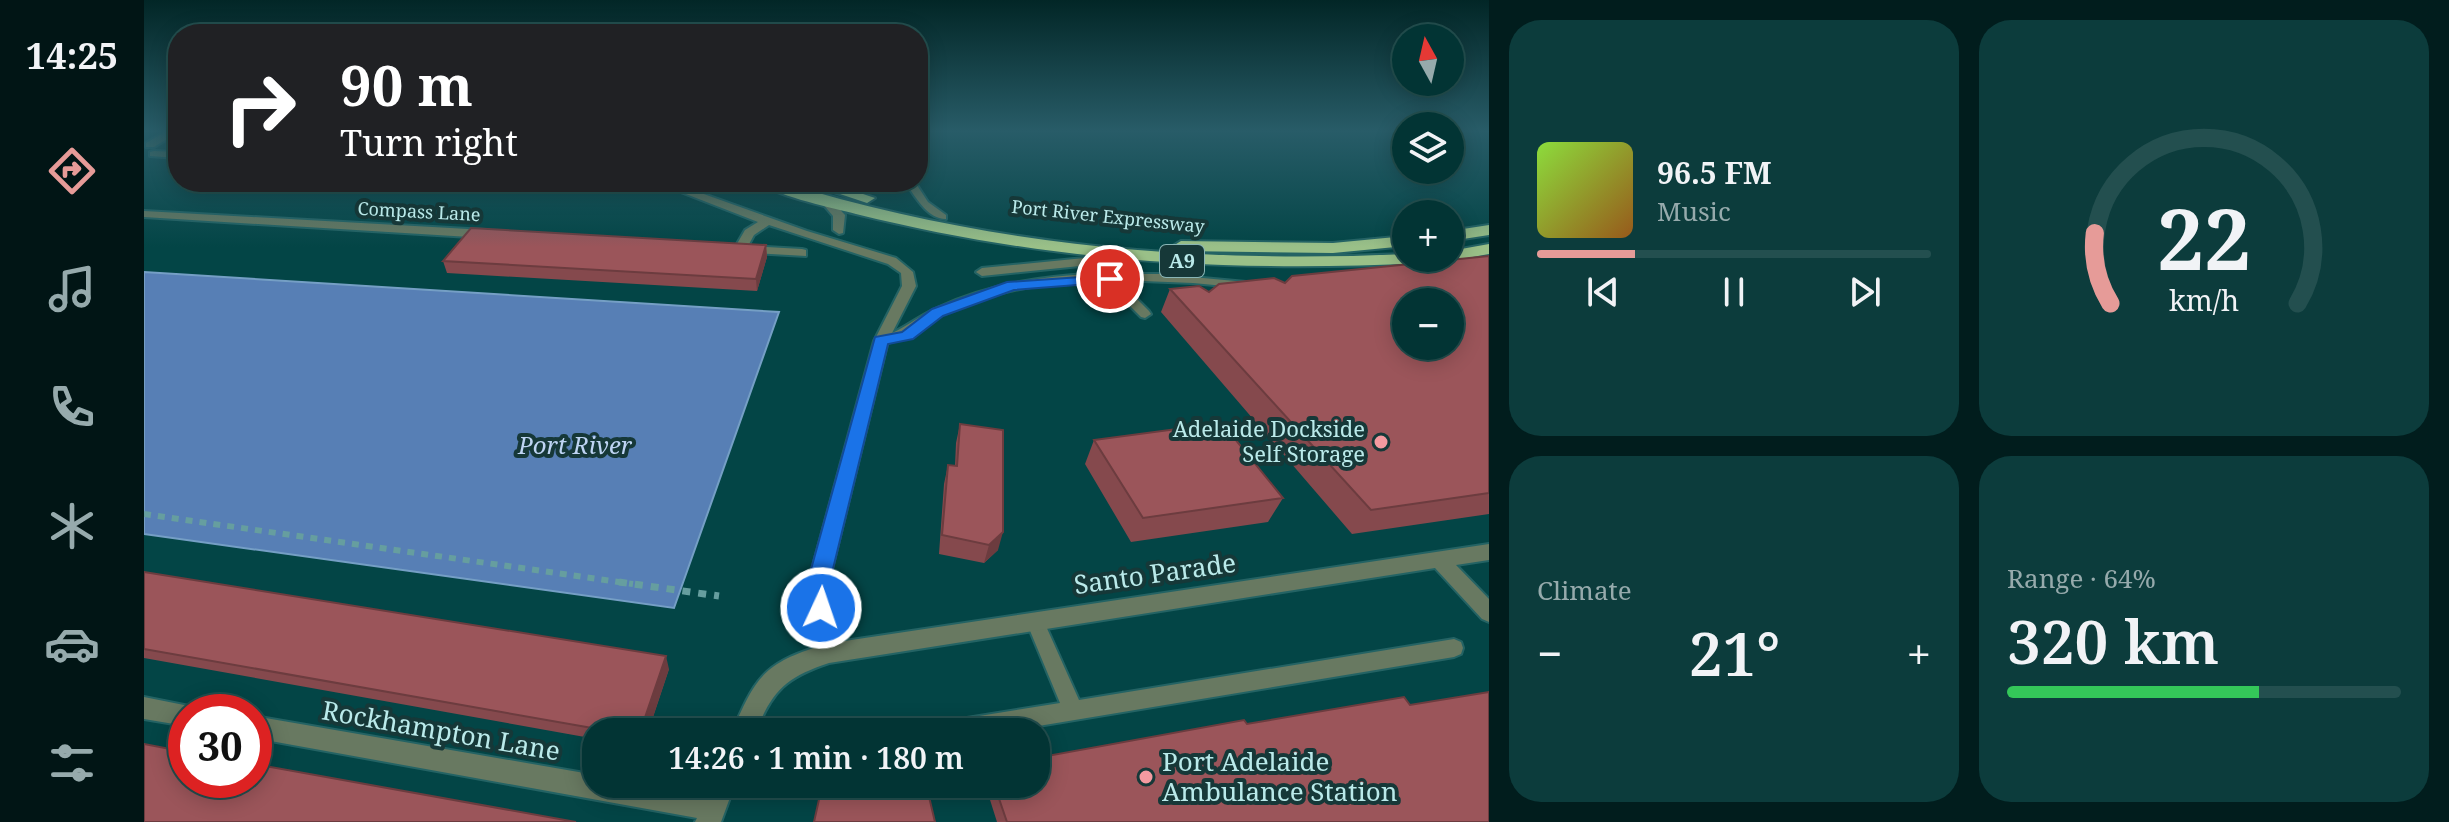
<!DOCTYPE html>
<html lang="en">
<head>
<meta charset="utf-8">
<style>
  :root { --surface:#023434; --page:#0c3c3c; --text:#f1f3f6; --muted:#96aaac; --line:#234f4f; --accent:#e69b98 }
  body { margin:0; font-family:"Noto Serif",serif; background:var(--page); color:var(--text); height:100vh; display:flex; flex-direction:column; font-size:30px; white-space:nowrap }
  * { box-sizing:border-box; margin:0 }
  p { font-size:26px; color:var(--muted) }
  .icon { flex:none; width:44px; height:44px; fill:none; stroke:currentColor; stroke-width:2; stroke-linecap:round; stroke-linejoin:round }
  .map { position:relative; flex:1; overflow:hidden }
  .panel { display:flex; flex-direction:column; gap:20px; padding:20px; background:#011d1d; width:960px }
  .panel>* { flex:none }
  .guide { position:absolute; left:24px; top:24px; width:760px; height:168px; border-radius:32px; box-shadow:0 4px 20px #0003,0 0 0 2px var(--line); background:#202124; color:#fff; overflow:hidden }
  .needle { width:52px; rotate:352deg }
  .tools { position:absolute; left:1248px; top:24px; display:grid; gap:16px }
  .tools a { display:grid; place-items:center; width:72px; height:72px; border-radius:50%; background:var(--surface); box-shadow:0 4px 20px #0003,0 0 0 2px var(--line); font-size:40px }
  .speed { position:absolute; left:24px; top:694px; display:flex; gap:16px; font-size:40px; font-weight:700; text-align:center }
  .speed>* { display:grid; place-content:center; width:104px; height:104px; border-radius:50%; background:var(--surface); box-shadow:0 4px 20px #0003,0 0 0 2px var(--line); line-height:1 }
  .speed .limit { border:12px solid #d22; background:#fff; color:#111 }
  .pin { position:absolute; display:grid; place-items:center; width:68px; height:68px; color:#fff; margin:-34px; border:4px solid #fff; border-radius:50%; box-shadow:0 2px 8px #0007 }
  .me { position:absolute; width:88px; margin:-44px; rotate:3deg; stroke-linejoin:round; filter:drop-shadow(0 0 6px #0008) }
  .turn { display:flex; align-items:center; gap:28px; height:168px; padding:0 40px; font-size:36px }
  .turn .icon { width:104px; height:104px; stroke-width:2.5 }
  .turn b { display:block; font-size:56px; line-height:68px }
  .big { font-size:60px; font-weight:600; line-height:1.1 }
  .panel .tile { flex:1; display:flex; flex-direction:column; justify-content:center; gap:12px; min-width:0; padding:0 28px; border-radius:32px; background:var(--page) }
  .panel .dial { align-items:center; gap:0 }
  .dial svg { height:208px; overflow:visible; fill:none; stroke:var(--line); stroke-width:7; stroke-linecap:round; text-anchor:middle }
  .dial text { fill:var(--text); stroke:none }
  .song { display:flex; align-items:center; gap:24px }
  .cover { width:96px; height:96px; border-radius:12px; background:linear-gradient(135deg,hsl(90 70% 55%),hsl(30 70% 35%)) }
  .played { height:8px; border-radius:4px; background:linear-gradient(90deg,var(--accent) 25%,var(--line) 25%) }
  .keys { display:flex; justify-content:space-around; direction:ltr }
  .heat { display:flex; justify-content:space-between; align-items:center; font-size:44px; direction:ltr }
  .charge { height:12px; border-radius:6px; background:linear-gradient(90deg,#34c759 64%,var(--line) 0) }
  .panel .tiles { flex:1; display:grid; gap:20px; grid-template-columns:repeat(2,1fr) }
  .trip { position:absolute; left:438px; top:718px; width:468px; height:80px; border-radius:32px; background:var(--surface); box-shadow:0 4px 20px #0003,0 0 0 2px var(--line); font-weight:600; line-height:80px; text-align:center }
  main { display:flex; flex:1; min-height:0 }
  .dock { display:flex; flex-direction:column; width:144px; justify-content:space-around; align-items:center; background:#011515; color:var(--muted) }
  .dock .icon { width:56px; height:56px }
  .dock .active { color:var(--accent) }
  .dock b { font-size:36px; color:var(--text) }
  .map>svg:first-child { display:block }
  .water { fill:#577fb5; stroke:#759fc5; stroke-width:2 }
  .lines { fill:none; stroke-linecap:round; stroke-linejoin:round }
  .service-casing { stroke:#246364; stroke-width:4 }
  .minor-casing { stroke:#246364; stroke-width:4 }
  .trunk-casing { stroke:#246364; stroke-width:4 }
  .path-far2 { stroke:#669e9f; stroke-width:3; stroke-dasharray:4 4; stroke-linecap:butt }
  .path-far1 { stroke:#669e9f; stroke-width:6; stroke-dasharray:7 7; stroke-linecap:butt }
  .path { stroke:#669e9f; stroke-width:7; stroke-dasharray:8 8; stroke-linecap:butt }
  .service { fill:#687961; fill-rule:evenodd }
  .minor { fill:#687961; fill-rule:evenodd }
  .trunk { fill:#9ac088; fill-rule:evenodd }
  .wall { fill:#85494d }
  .shaded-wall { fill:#6c3c3f }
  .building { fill:#9b555a; stroke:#6c3c3f; stroke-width:2; fill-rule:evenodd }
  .route { fill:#1a73e8; stroke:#114b97; stroke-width:2 }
  .poi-dot { fill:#f49aa0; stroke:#163838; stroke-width:3 }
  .labels { text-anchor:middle; stroke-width:8; stroke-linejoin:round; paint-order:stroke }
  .far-street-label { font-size:18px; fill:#baeaea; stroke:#163838 }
  .shield { fill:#163838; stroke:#89b5b5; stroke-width:2 }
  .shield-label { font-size:20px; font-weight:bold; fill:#baeaea }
  .poi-label { font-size:22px; fill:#baeaea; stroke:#163838; text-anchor:end }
  .water-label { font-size:24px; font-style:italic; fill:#bed4f3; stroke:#163838 }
  .near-street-label { font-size:26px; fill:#baeaea; stroke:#163838 }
  .near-poi-label { font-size:26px; fill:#baeaea; stroke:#163838; text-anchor:start }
</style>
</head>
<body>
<main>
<nav class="dock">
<b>14:25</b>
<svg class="icon active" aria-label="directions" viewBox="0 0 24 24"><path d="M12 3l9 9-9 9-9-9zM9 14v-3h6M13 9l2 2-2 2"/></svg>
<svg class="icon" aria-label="music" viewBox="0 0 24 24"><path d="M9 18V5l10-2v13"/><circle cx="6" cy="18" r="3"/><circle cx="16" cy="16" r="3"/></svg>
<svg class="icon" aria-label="phone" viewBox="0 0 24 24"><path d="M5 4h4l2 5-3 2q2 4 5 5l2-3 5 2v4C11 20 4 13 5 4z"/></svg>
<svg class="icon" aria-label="climate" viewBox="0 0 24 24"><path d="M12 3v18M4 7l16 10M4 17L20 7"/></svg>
<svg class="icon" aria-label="car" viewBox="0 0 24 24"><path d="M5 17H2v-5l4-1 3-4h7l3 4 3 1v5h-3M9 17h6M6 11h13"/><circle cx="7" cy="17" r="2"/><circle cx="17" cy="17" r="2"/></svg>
<svg class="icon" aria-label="filters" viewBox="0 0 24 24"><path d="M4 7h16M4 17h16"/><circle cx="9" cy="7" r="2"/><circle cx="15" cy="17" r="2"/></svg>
</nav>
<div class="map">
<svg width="1345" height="822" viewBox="0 0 1345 822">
  <rect width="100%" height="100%" fill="#034546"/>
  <!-- water -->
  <path class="water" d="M0 272 635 312 530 608 0 534Z"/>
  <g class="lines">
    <!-- service casing -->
    <g class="service-casing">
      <path id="service" d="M735 182H748C734 192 707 198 691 190 704 183 721 189 735 182Z
        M761 182H771L784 202 802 215V219C783 219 771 196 761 182Z
        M949 274H1016L1102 282 1108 285 1102 288 1049 283 974 280 1005 311 1007 314 1001 318 997 317 961 281C907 281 854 289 803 312 790 318 779 328 767 335 757 340 747 342 737 345L731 341 733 338C758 332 770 318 793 308 842 285 895 276 949 274Z
        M891 613 897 615 935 700 1310 639 1317 642 1319 648 1317 654 1310 657 859 732H788L791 725 798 722 916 703 882 621 885 615Z"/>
    </g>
    <!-- minor casing -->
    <g class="minor-casing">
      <path id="minor" d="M21 132H34L10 147H2V143Z
        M10 151 34 152V158L6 156V152Z
        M511 182H526L663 231 752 258 769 272 772 286 744 341 687 573V608L694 642 1345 544V560L1312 565 1345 599V622L1338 619 1291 568 685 663C643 677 628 690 612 732H588C610 681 618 664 673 647L667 608V573L730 341 758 286 757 273 744 264 625 225 610 235 604 246 658 249 662 250V256L592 252 590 249 601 230 614 222Z
        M680 201H688L701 215 699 233 695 234 689 230V216L678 203Z
        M0 211 342 230 348 234 342 238 0 217Z
        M981 254 987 258 985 261 838 276 832 272 838 268Z
        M0 697 50 707 52 712H42V726L0 719Z
        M110 716 452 775V784H504L563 794 567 784H591L577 822H551L553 818 110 738Z"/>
    </g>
    <!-- trunk casing -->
    <g class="trunk-casing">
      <path id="trunk" d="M615 182H637C842 245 1048 264 1262 254V258H1286L1277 263C1082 273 902 261 712 214 689 208 631 196 615 182Z
        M660 182H683L731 198 723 203Z
        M1345 225V235L1306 241V231Z
        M1262 236V246L1189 253 1037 251 1029 246 1037 241 1189 243Z
        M1345 244V254L1306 261 1299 258H1306V251Z"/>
    </g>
    <!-- path-far2 -->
    <path class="path-far2" d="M591 182 605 187"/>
    <!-- path-far1 -->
    <path class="path-far1" d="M0 514 489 584"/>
    <!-- path -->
    <path class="path" d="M475 582 575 596"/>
    <!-- service -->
    <use href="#service" class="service"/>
    <!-- minor -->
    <use href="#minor" class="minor"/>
    <!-- trunk -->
    <use href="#trunk" class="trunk"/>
  </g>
  <!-- wall -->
  <path class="wall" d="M622 245 623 257 613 291 303 273 299 261Z
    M1345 256V514L1208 534 1017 312 1026 289 1065 292 1141 283Z
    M816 424 854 550 840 563 795 554 800 484 804 465 811 466 812 443Z
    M950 440 1139 498 1124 522 987 542 941 464Z
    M0 572 525 669 504 732H452V739L0 658Z
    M1103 724 1345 822H853L841 784H892Z"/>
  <!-- shaded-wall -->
  <path class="shaded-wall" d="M622 245 623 257 613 291 612 279Z
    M859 532 854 550 840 563 845 545Z
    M522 656 525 669 504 732H496Z"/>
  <!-- building -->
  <path class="building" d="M327 228 622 245 612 279 299 261Z
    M1345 256V493L1227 510 1026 289 1055 286 1065 292 1075 284 1130 278 1141 283 1148 276ZM1262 302H1306V346H1262Z
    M1078 423 1139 498 999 518 950 440Z
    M816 424 859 430V532L845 545 798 535 804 465 813 466Z
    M0 572 522 656 496 732H471L0 649Z
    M1345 692V822H863L850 784H892V758L1100 720 1103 724 1260 697 1266 705Z
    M0 744 42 752V780H110V764L432 822H0Z
    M689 784H782L791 822H670L676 795Z"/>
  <!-- sky -->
  <linearGradient id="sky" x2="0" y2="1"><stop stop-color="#022626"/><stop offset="0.53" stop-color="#285c68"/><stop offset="1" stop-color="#285c68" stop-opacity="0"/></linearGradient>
  <rect width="1345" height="247" fill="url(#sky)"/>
  <!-- route -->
  <path class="route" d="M966 275 974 279 971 282 870 290 799 316 769 339 744 344 688 573 685 615 677 618 668 615 665 608 666 573 731 337 758 332 788 309 863 282Z"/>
  <!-- markers -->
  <g class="poi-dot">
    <circle cx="1237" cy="442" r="8"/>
    <circle cx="1002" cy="777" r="8"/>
  </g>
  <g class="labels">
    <!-- far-street labels -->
    <g class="far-street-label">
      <text transform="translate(275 212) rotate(3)" y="6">Compass Lane</text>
      <text transform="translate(964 217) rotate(6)" y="6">Port River Expressway</text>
    </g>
    <!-- shield labels -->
    <rect class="shield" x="1016" y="245" width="44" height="32" rx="6"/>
    <g class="shield-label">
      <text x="1038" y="268">A9</text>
    </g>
    <!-- poi labels -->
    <g class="poi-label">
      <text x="1221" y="437">Adelaide Dockside<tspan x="1221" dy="25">Self Storage</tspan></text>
    </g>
    <!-- water labels -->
    <g class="water-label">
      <text x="431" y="454">Port River</text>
    </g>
    <!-- near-street labels -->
    <g class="near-street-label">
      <text transform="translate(1011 574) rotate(-8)" y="9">Santo Parade</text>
      <text transform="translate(297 731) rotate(10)" y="9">Rockhampton Lane</text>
    </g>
    <!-- near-poi labels -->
    <g class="near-poi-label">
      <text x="1018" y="771">Port Adelaide<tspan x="1018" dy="30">Ambulance Station</tspan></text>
    </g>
  </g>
</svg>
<div class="tools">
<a><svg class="needle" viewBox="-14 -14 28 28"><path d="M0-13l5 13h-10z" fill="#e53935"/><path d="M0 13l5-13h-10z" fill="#96aaac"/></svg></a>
<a><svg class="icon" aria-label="layers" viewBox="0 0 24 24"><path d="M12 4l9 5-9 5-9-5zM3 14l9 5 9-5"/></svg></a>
<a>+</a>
<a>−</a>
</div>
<div class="speed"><div class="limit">30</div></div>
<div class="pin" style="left:966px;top:279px;background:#d93025"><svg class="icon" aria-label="arrive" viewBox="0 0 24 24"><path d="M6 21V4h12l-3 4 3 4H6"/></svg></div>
<svg class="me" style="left:677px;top:608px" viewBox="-20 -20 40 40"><circle r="17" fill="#1a73e8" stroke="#fff" stroke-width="3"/><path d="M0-11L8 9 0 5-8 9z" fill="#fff"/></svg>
<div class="trip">14:26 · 1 min · 180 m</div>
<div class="guide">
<div class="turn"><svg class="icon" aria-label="right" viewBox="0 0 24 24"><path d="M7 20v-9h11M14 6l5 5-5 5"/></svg><div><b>90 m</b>Turn right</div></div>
</div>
</div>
<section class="panel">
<div class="tiles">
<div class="tile">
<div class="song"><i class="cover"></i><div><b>96.5 FM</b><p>Music</p></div></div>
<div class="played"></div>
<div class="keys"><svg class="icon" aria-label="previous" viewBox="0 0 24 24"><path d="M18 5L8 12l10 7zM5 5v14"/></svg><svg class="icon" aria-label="pause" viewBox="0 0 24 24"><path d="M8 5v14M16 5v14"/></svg><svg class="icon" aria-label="next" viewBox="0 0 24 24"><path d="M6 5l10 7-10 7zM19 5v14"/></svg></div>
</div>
<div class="tile dial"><svg viewBox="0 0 100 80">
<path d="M14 69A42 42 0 1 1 86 69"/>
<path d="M14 69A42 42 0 0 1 8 42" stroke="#e69b98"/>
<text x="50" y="56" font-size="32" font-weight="700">22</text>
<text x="50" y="72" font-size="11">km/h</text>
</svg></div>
<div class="tile"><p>Climate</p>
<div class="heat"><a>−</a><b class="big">21°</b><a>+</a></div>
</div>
<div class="tile"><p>Range · 64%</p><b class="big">320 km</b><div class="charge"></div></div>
</div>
</section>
</main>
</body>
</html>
